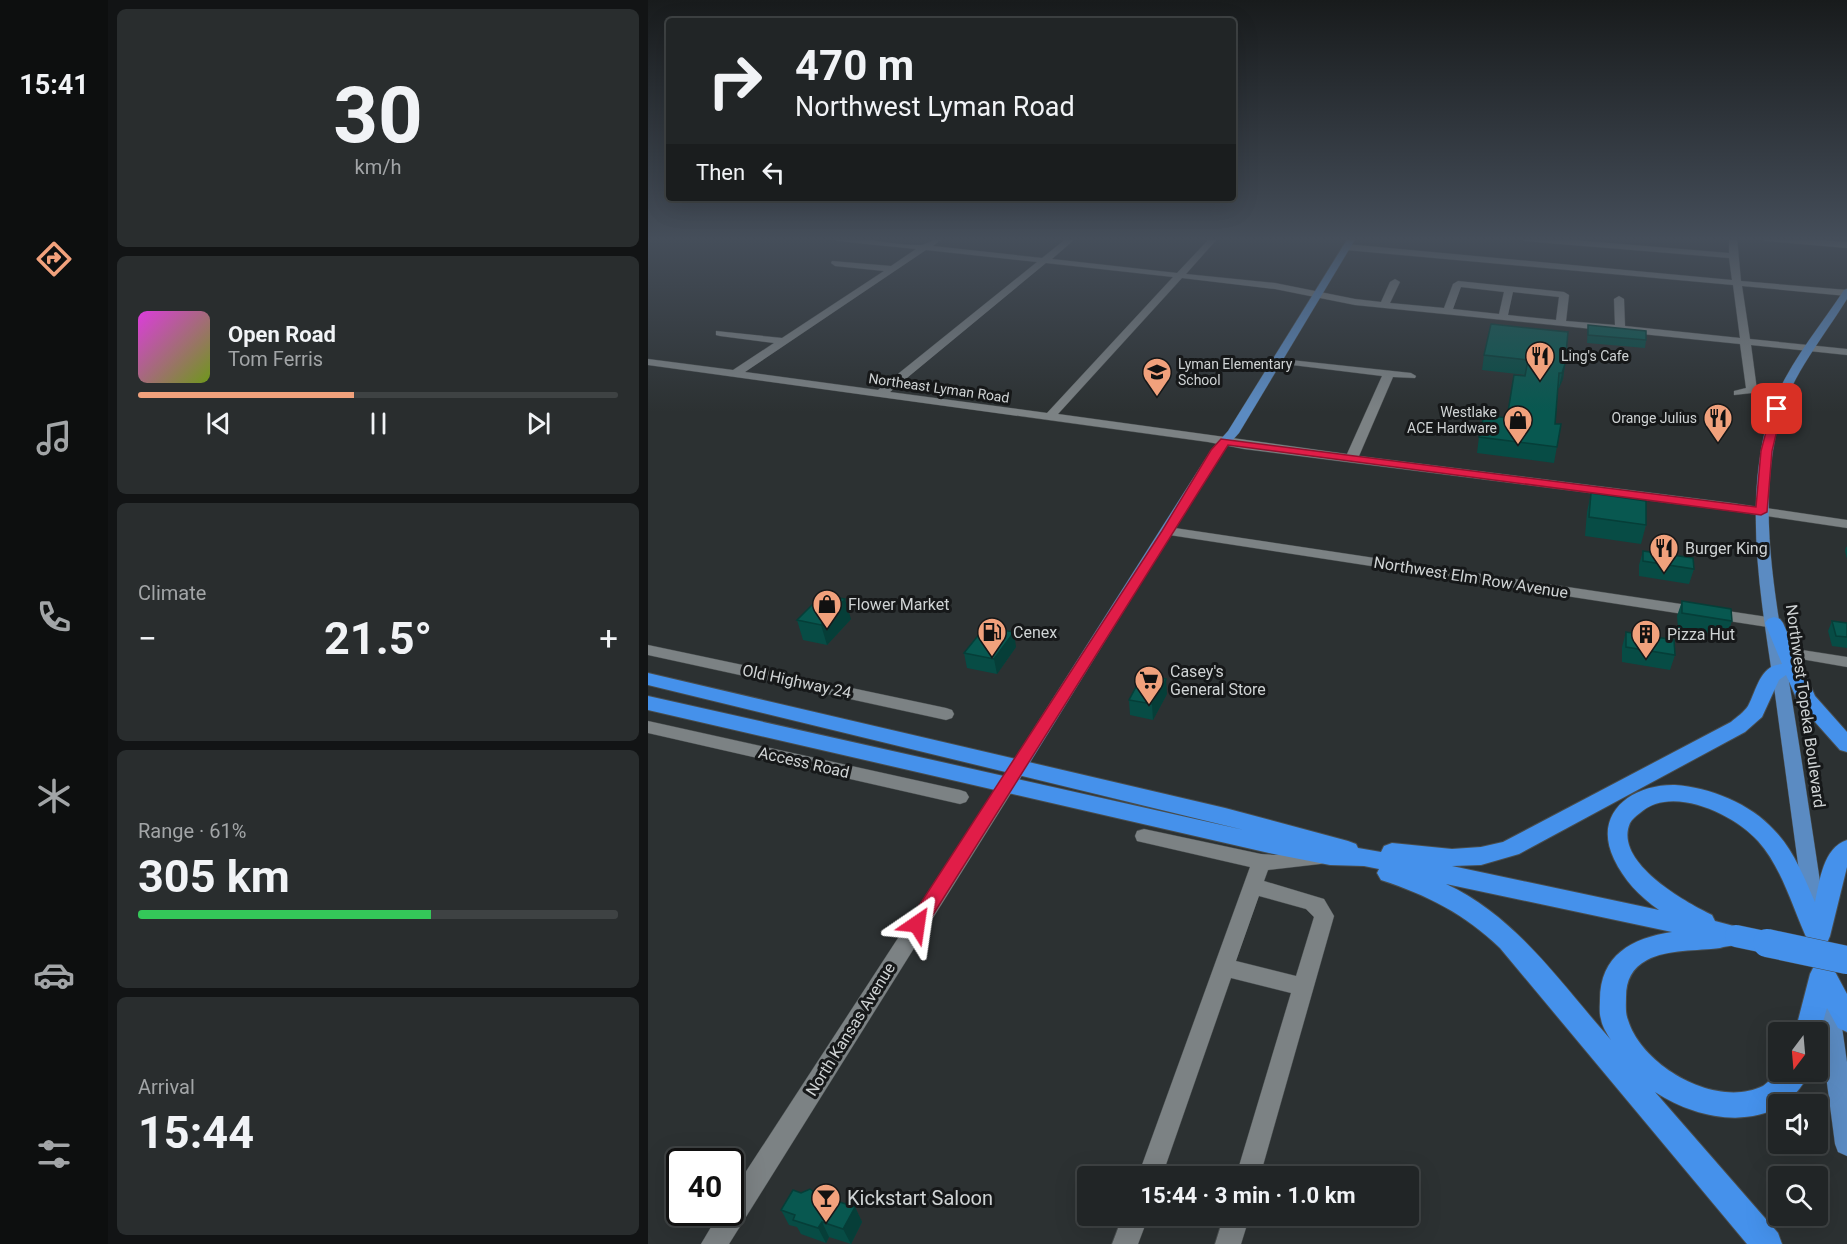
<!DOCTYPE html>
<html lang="en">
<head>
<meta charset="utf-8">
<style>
  :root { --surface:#212526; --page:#292d2e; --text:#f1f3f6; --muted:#a2a5a7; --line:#3e4243; --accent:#f1a17c }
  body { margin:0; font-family:Roboto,sans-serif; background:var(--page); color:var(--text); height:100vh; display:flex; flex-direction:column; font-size:22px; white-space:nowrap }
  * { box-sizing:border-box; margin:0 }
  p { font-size:20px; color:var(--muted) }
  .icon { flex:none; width:33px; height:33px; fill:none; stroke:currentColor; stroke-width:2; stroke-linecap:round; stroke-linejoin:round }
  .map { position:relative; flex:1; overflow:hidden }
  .sheet { display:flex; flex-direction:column; gap:9px; padding:9px; background:#121415; width:540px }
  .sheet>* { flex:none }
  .guide { position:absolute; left:18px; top:18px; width:570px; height:183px; border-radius:6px; box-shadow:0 6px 24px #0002,0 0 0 2px var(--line); background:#212526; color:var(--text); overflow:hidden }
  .needle { width:39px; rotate:196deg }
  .fabs { position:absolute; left:1120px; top:1022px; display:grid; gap:12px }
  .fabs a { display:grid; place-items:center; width:60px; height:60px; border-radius:6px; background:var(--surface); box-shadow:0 6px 24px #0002,0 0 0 2px var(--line); font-size:30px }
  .speed { position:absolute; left:18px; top:1148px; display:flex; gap:12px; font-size:30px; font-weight:700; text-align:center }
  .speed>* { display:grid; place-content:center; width:78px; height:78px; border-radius:50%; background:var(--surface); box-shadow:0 6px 24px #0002,0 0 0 2px var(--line); line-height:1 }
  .speed .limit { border:3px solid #111; border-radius:9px; background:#fff; color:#111 }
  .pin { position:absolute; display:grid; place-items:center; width:51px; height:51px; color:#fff; margin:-26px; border-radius:12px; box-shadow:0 3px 9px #0006 }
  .me { position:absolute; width:66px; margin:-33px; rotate:32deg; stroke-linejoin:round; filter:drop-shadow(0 0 4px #0008) }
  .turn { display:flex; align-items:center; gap:21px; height:126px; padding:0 30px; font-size:27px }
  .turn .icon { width:78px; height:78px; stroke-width:2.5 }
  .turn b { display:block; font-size:42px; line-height:51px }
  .then { display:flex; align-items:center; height:57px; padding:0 30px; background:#0003; gap:12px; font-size:22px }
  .big { font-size:45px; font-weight:700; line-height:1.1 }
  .sheet .tile { flex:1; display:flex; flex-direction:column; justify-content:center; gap:9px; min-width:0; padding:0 21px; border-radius:9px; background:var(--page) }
  .sheet .dial { align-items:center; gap:0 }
  .dial b { font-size:78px; line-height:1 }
  .song { display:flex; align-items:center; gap:18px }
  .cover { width:72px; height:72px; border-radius:9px; background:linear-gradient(135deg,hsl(300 70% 55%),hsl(80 70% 35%)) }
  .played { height:6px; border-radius:3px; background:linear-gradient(90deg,var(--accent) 45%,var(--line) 45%) }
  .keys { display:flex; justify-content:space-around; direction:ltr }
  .heat { display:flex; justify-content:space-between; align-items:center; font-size:33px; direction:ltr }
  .charge { height:9px; border-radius:4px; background:linear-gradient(90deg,#34c759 61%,var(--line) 0) }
  .trip { position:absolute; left:429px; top:1166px; width:342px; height:60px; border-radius:6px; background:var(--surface); box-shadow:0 6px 24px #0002,0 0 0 2px var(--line); font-weight:700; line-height:60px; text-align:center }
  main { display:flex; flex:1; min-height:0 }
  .menu { display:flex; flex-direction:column; width:108px; justify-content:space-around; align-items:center; background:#0d0f0f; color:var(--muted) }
  .menu .icon { width:42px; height:42px }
  .menu .current { color:var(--accent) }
  .menu b { font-size:27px; color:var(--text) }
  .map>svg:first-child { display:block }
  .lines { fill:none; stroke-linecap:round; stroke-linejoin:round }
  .minor-casing { stroke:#484d4e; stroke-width:1 }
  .major-casing { stroke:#484d4e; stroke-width:1 }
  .highway-casing { stroke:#484d4e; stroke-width:2 }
  .minor { fill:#7c8284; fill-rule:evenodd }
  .major { fill:#5b8bc2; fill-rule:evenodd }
  .highway { fill:#4591eb; fill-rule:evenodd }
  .highway-bridge-far1-casing { stroke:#484d4e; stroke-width:23; stroke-linecap:butt }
  .highway-bridge-casing { stroke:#484d4e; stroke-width:29; stroke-linecap:butt }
  .highway-bridge-far1 { stroke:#4591eb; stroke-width:22 }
  .highway-bridge { stroke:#4591eb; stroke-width:28 }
  .wall { fill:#074c45 }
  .shaded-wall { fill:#063e38 }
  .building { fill:#085850; stroke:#063e38; stroke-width:1.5 }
  .route { fill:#e11d48; stroke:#92132f; stroke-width:1.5 }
  .labels { text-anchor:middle; stroke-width:6; stroke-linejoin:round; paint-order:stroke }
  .far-poi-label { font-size:14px; fill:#cfd3d4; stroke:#161819; text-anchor:start }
  .far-street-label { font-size:14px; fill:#cfd3d4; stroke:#161819 }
  .poi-label { font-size:16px; fill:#cfd3d4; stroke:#161819; text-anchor:start }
  .street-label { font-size:16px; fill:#cfd3d4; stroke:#161819 }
  .near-poi-label { font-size:20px; fill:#cfd3d4; stroke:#161819; text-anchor:start }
</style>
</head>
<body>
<main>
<nav class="menu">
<b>15:41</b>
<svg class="icon current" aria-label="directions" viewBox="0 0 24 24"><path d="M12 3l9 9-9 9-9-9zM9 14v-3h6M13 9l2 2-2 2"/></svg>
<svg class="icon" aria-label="music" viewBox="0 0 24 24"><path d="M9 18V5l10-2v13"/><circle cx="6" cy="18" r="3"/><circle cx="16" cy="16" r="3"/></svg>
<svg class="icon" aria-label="phone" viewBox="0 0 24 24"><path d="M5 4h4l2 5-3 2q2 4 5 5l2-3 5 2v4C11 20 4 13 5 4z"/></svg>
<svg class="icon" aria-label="climate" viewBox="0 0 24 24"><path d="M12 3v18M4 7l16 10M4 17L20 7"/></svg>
<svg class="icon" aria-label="car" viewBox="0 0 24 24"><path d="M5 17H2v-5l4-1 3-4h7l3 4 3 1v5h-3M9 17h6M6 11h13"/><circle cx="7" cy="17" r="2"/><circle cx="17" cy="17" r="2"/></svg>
<svg class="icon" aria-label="filters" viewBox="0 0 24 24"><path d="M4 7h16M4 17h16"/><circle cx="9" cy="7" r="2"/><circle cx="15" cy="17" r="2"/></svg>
</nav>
<section class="sheet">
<div class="tile dial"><b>30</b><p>km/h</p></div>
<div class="tile">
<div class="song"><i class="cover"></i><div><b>Open Road</b><p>Tom Ferris</p></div></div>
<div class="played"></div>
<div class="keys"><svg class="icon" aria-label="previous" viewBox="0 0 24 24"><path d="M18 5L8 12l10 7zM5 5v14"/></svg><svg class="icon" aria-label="pause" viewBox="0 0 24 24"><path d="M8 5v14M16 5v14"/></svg><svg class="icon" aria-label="next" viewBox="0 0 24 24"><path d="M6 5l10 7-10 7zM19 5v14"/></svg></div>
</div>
<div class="tile"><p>Climate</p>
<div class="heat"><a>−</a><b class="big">21.5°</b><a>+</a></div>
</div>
<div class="tile"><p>Range · 61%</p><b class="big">305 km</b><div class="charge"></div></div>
<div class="tile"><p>Arrival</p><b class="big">15:44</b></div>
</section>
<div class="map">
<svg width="1199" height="1244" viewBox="0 0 1199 1244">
  <rect width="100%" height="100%" fill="#2c3132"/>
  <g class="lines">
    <!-- minor casing -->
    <g class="minor-casing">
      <path id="minor" d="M186 238C215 236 245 246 273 245 281 244 284 238 295 238L285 246 394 258 419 238H428L404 259 529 273 562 238H570L538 274 627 283 707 299 733 302 742 282 747 279 752 282 742 303 796 308 805 284 810 281 916 292 921 295 918 321 967 325 966 299 971 296 976 299 977 326 1092 338 1085 285 698 250 694 247 698 244 1084 280 1081 258 876 241 872 238H901L1081 253V238H1089L1093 281 1199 290V296L1094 286 1102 339 1199 349V355L1103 345 1109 390 1104 393 1086 395V391L1098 388 1092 344 707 305 627 289 534 278 410 414 699 454 734 376 628 363 624 362V358L763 373 768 376 767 378 745 377 711 456 1084 503 1199 520V528L1084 511 596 449 560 442 0 365V359L85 370 126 343 72 336 68 335V331L134 338 236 271 187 266 183 263 184 261 243 266 268 249 190 241ZM278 250 389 262 230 390 97 372ZM398 263 525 277 399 413 242 392ZM813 287 856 292 851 314 805 309ZM865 292 911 297 908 320 860 315Z
        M1113 238H1142L1199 242V248L1117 241Z
        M520 527 1126 618 1134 623 1126 628 515 534 513 531 515 528Z
        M0 645 298 708 304 710 306 714 304 718 298 720 0 655Z
        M1129 646 1199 657V667L1124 654 1121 651Z
        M0 721 312 790 318 792 321 797 318 802 312 804 0 733Z
        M359 778 365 780 368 785 365 790 81 1244H53L72 1212H82V1196L353 780Z
        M496 829 613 854 626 855 672 850 679 852 682 857 679 862 672 864 620 870 616 881 676 899 686 916 612 1176H588L643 993 583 978 514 1176H490L602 867 489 841 487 836 489 831ZM611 896 658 909 666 917 648 976 588 961Z
        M475 1215H501L490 1244H464Z
        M576 1215H602L593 1244H567Z"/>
    </g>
    <!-- major casing -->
    <g class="major-casing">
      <path id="major" d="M700 238H708L591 433 574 452 365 790 359 792 353 790 350 785 353 780 563 450 580 431Z
        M1199 289V299C1175 338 1144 374 1132 418 1107 508 1129 604 1143 694 1155 768 1166 841 1177 915L1174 921 1167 923 1160 921 1157 915C1147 841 1137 768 1127 694 1114 604 1095 509 1120 419 1134 371 1169 331 1196 290Z
        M1178 983 1186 985 1189 992 1199 1062V1156L1190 1152 1187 1144 1167 992 1170 985Z"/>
    </g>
    <!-- highway casing -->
    <g class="highway-casing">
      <path id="highway" d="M1126 617 1132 619 1135 623 1167 696 1199 732V752L1192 750 1151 704 1138 675 1131 680 1114 717 1097 732 871 854 833 865 804 866 1011 910C991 896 976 880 966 859 944 813 984 784 1027 785 1061 787 1103 804 1126 830 1145 849 1156 877 1167 902 1172 880 1175 848 1199 840V867L1182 936 1179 943 1170 946 1161 943C1145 910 1135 869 1110 841 1086 814 1023 784 992 813 988 816 984 819 982 823 965 862 1037 902 1064 915L1067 921 1097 929 1100 936 1097 943C1088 946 1081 945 1072 948 1049 951 1020 949 999 960 984 968 978 980 978 997 978 1004 977 1013 980 1020 994 1066 1068 1109 1115 1086 1121 1082 1126 1075 1131 1070L1162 1071C1134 1134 1057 1125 1007 1092L1130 1233 1134 1244H1099L852 948C817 914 779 895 733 880L729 873 731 869 716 866 682 865 621 853 0 710V696L596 830 0 685V673L577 808 700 841 708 844 710 848 733 852 736 846 744 843 804 849 833 847 855 842 1083 722C1089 717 1096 712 1100 706 1109 689 1112 665 1134 664L1117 623 1120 619ZM798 884 1024 932C984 938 952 955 952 1000 952 1005 951 1013 953 1019 954 1026 959 1034 963 1040 913 984 868 916 798 884Z
        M1175 963 1184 966 1199 994V1032L1190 1028 1179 1008 1170 1039V1032H1147L1162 974 1166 966Z"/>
    </g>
    <!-- minor -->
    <use href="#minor" class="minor"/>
    <!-- major -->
    <use href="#major" class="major"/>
    <!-- highway -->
    <use href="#highway" class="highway"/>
    <!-- highway-bridge-far1 casing -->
    <g class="highway-bridge-far1-casing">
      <path id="highway-bridge-far1" d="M1088 936 1126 944"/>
    </g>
    <!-- highway-bridge casing -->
    <g class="highway-bridge-casing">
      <path id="highway-bridge" d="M1119 943 1199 960"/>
    </g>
    <!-- highway-bridge-far1 -->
    <use href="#highway-bridge-far1" class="highway-bridge-far1"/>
    <!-- highway-bridge -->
    <use href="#highway-bridge" class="highway-bridge"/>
  </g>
  <!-- wall -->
  <path class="wall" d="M940 325 998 340 997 348 939 343Z
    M836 355 917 364 915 379 911 388H910L907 424H913L906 463 829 453 831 437 859 418 878 375 834 370Z
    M943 493 998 525 993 544 937 536 939 512Z
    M1198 547H1199V559L1197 551Z
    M995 551 1046 569 1041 584 991 576V565Z
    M1034 601 1084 621 1079 636 1030 628 1029 616Z
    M203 619 179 645 155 640 149 620Z
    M1184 621 1199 623V648L1184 646 1180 631Z
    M978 632 1027 655 1022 670 974 662V647Z
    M368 647 349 674 319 668 316 653Z
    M519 694 505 720 482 715 481 700Z
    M153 1193 170 1195 207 1207 214 1222 203 1244 181 1237 178 1243 153 1234 149 1227 141 1225 133 1210Z"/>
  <!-- shaded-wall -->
  <path class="shaded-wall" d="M917 364 915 379 911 388 914 373Z
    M197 599 203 619 179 645 173 625Z
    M366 632 368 647 349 674 346 659Z
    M518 679 519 694 505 720 504 704Z
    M207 1207 214 1222 203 1244 195 1229Z
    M174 1222 181 1237 178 1243 170 1228Z"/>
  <!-- building -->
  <path class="building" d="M843 324 920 332 917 364 914 373H911L907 424H913L909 447 831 437 836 415 859 418 866 375 877 376 880 360 836 355Z
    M940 325 998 331V340L940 335Z
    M943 493 998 501V525L941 517Z
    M995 551 1045 558 1046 569 995 561Z
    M174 595 197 599 173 625 149 620Z
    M1034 601 1083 609 1084 621 1034 613Z
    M1184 621 1199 623V637L1188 636Z
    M337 627 366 632 346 659 316 653Z
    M978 632 1026 640 1027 655 978 647Z
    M495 674 518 679 504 704 481 700Z
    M162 1189 170 1195 207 1207 195 1229 174 1222 170 1228 145 1220 147 1215 133 1210 145 1190 153 1193Z"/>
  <!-- sky -->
  <linearGradient id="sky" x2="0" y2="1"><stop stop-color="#181b1c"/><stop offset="0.58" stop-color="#454e5a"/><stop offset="1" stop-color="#454e5a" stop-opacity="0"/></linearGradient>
  <rect width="1199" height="412" fill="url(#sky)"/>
  <!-- route -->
  <path class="route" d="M1129 406 1134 409 1124 451 1119 512 1113 515 580 445 276 929 269 931 263 929 260 924 263 918 514 531 563 450 573 439 1108 507 1113 451 1124 409Z"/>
  <!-- icons -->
  <defs>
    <g id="restaurant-pin" transform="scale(1.5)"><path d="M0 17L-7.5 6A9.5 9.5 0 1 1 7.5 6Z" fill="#f1a17c" stroke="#161819"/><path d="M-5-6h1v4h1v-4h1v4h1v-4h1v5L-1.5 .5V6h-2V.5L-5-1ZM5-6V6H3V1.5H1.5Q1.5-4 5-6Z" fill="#111"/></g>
    <g id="school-pin" transform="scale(1.5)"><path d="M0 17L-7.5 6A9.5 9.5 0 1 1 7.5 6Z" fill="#f1a17c" stroke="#161819"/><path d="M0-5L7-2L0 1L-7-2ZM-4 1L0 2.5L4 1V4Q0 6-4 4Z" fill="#111"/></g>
    <g id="shop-pin" transform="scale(1.5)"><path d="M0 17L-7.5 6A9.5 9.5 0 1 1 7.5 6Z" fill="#f1a17c" stroke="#161819"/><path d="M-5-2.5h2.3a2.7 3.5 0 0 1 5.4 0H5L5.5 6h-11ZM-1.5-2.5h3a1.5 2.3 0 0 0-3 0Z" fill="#111"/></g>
    <g id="fuel-pin" transform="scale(1.5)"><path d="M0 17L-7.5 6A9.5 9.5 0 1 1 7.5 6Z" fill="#f1a17c" stroke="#161819"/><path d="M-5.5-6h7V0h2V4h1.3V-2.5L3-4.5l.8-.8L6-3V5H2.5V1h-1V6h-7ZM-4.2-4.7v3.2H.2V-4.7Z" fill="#111"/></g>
    <g id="building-pin" transform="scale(1.5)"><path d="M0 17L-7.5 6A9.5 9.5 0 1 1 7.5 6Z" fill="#f1a17c" stroke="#161819"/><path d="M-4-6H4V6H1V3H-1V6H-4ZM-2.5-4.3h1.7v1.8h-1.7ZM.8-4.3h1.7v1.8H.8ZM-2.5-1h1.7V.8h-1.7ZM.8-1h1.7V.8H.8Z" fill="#111"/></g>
    <g id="supermarket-pin" transform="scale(1.5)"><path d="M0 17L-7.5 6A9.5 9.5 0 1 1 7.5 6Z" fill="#f1a17c" stroke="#161819"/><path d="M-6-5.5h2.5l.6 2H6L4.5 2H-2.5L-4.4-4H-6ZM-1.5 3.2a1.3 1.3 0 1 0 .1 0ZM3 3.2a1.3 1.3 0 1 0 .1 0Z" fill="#111"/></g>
    <g id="bar-pin" transform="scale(1.5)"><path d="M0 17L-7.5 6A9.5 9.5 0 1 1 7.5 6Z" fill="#f1a17c" stroke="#161819"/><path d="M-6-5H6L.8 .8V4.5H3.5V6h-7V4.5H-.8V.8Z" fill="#111"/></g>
  </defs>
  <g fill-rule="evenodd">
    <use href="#restaurant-pin" x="892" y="356"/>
    <use href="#school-pin" x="509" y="372"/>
    <use href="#restaurant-pin" x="1070" y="418"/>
    <use href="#shop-pin" x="870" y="420"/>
    <use href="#restaurant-pin" x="1016" y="548"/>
    <use href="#shop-pin" x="179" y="604"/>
    <use href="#fuel-pin" x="344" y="632"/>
    <use href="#building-pin" x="998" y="634"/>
    <use href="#supermarket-pin" x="501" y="680"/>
    <use href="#bar-pin" x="178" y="1198"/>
  </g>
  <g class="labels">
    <!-- far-poi labels -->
    <g class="far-poi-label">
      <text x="913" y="361">Ling's Cafe</text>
      <text x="530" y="369">Lyman Elementary<tspan x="530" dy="16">School</tspan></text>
      <text x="849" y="417" text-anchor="end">Westlake<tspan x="849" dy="16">ACE Hardware</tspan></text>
      <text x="1049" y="423" text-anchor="end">Orange Julius</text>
    </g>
    <!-- far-street labels -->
    <g class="far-street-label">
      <text transform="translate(291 388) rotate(8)" y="5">Northeast Lyman Road</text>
    </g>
    <!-- poi labels -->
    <g class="poi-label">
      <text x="1037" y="554">Burger King</text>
      <text x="200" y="610">Flower Market</text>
      <text x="365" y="638">Cenex</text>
      <text x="1019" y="640">Pizza Hut</text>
      <text x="522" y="677">Casey's<tspan x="522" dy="18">General Store</tspan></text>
    </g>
    <!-- street labels -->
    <g class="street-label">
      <text transform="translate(823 577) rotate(9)" y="6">Northwest Elm Row Avenue</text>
      <text transform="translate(149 681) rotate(12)" y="6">Old Highway 24</text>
      <text transform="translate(1158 706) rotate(82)" y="6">Northwest Topeka Boulevard</text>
      <text transform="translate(156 762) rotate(13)" y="6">Access Road</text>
      <text transform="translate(202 1029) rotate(-58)" y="6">North Kansas Avenue</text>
    </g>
    <!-- near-poi labels -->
    <g class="near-poi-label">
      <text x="199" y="1205">Kickstart Saloon</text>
    </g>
  </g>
</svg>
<div class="fabs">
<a><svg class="needle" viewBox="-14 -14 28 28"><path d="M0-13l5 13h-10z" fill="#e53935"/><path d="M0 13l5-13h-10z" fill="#a2a5a7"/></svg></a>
<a><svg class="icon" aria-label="sound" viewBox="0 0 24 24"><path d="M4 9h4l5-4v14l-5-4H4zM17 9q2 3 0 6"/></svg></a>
<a><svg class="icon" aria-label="search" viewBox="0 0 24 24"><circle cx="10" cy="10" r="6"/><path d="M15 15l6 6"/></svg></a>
</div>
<div class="speed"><div class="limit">40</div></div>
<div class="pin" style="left:1129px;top:409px;background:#d93025"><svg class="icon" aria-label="arrive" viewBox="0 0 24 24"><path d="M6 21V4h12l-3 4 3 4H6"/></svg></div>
<svg class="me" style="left:269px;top:924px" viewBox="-20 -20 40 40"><path d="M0-17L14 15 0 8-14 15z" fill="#e11d48" stroke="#fff" stroke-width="4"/></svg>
<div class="trip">15:44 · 3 min · 1.0 km</div>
<div class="guide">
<div class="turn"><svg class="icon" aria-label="right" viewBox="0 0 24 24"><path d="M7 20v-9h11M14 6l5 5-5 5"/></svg><div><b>470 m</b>Northwest Lyman Road</div></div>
<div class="then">Then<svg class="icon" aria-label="left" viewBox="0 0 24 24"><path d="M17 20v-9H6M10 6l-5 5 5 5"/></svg></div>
</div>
</div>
</main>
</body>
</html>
